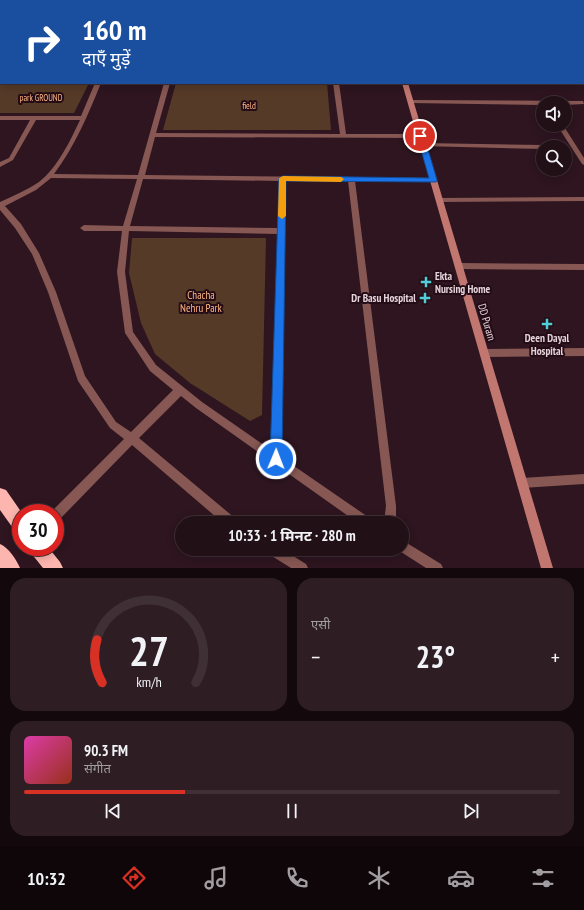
<!DOCTYPE html>
<html lang="hi">
<head>
<meta charset="utf-8">
<style>
  :root { --surface:#221017; --page:#2e1e24; --text:#f1f3f6; --muted:#a29da1; --line:#3f3036; --accent:#d93025 }
  body { margin:0; font-family:"PT Sans Narrow","Noto Sans Devanagari",sans-serif; background:var(--page); color:var(--text); height:100vh; display:flex; flex-direction:column; font-size:15px; white-space:nowrap }
  * { box-sizing:border-box; margin:0 }
  p { font-size:13px; color:var(--muted) }
  .icon { flex:none; width:22px; height:22px; fill:none; stroke:currentColor; stroke-width:2; stroke-linecap:round; stroke-linejoin:round }
  .map { position:relative; height:568px; overflow:hidden }
  .sheet { display:flex; flex-direction:column; gap:10px; padding:10px; background:#13090d; flex:1 }
  .sheet>* { flex:none }
  .guide { position:absolute; left:0px; top:0px; width:584px; height:84px; box-shadow:0 2px 10px #0003,0 0 0 1px var(--line); background:#1a4fa0; color:#fff; overflow:hidden }
  .tools { position:absolute; left:536px; top:96px; display:grid; gap:8px }
  .tools a { display:grid; place-items:center; width:36px; height:36px; border-radius:50%; background:var(--surface); box-shadow:0 2px 10px #0003,0 0 0 1px var(--line); font-size:20px }
  .speed { position:absolute; left:12px; top:504px; display:flex; gap:8px; font-size:20px; font-weight:700; text-align:center }
  .speed>* { display:grid; place-content:center; width:52px; height:52px; border-radius:50%; background:var(--surface); box-shadow:0 2px 10px #0003,0 0 0 1px var(--line); line-height:1 }
  .speed .limit { border:6px solid #d22; background:#fff; color:#111 }
  .pin { position:absolute; display:grid; place-items:center; width:34px; height:34px; color:#fff; margin:-17px; border:2px solid #fff; border-radius:50%; box-shadow:0 1px 4px #0007 }
  .me { position:absolute; width:44px; margin:-22px; rotate:1deg; stroke-linejoin:round; filter:drop-shadow(0 0 3px #0008) }
  .turn { display:flex; align-items:center; gap:14px; height:84px; padding:0 16px; font-size:18px }
  .turn .icon { width:52px; height:52px; stroke-width:2.5 }
  .turn b { display:block; font-size:28px; line-height:34px }
  .big { font-size:30px; font-weight:700; line-height:1.1 }
  .sheet .widget { flex:1; display:flex; flex-direction:column; justify-content:center; gap:6px; min-width:0; padding:0 14px; border-radius:16px; background:var(--page) }
  .sheet .dial { align-items:center; gap:0 }
  .dial svg { height:104px; overflow:visible; fill:none; stroke:var(--line); stroke-width:7; stroke-linecap:round; text-anchor:middle }
  .dial text { fill:var(--text); stroke:none }
  .song { display:flex; align-items:center; gap:12px }
  .cover { width:48px; height:48px; border-radius:6px; background:linear-gradient(135deg,hsl(320 70% 55%),hsl(10 70% 35%)) }
  .played { height:4px; border-radius:2px; background:linear-gradient(90deg,var(--accent) 30%,var(--line) 30%) }
  .keys { display:flex; justify-content:space-around; direction:ltr }
  .heat { display:flex; justify-content:space-between; align-items:center; font-size:22px; direction:ltr }
  .sheet .tiles { flex:1; display:grid; gap:10px; grid-template-columns:1fr 1fr }
  .widget:last-child { grid-column:span 2 }
  .trip { position:absolute; left:175px; top:516px; width:234px; height:40px; border-radius:20px; background:var(--surface); box-shadow:0 2px 10px #0003,0 0 0 1px var(--line); font-weight:700; line-height:40px; text-align:center }
  .menu { display:flex; height:64px; justify-content:space-around; align-items:center; background:#0e0609; color:var(--muted) }
  .menu .icon { width:28px; height:28px }
  .menu .on { color:var(--accent) }
  .menu b { font-size:18px; color:var(--text) }
  .map>svg:first-child { display:block }
  .green { fill:#553a27 }
  .lines { fill:none; stroke-linecap:round; stroke-linejoin:round }
  .street { fill:#865753; fill-rule:evenodd }
  .secondary { fill:#c17770; fill-rule:evenodd }
  .highway { fill:#fdb6af; fill-rule:evenodd }
  .route { fill:#1a73e8; stroke:#114b97 }
  .slow { fill:#f59e0b }
  .poi-dot { fill:#52ccd6; stroke:#230c16; stroke-width:1.5 }
  .labels { text-anchor:middle; stroke-width:4; stroke-linejoin:round; paint-order:stroke }
  .far-park-label { font-size:9px; fill:#feb480; stroke:#230c16 }
  .poi-label { font-size:11px; font-weight:bold; fill:#e5d3d9; stroke:#230c16; text-anchor:start }
  .park-label { font-size:11px; fill:#feb480; stroke:#230c16 }
  .street-label { font-size:11px; fill:#e5d3d9; stroke:#230c16 }
</style>
</head>
<body>
<div class="map">
<svg width="584" height="568" viewBox="0 0 584 568">
  <rect width="100%" height="100%" fill="#2e151f"/>
  <!-- green -->
  <path class="green" d="M0 79 1 83H89L74 113H0Z
    M176 83H327L331 130H163Z
    M132 238H266L262 415 250 421 190 383 155 354 141 323 129 273Z"/>
  <g class="lines">
    <!-- street -->
    <path class="street" d="M255 0H259V1H255Z
      M405 0H409V1H405Z
      M466 0H470V1H466Z
      M0 73H1V77H0Z
      M95 83H101C88 115 75 146 54 174L138 175 164 83H170L156 133 340 134 333 83H339L346 134H420L423 136 420 138 155 137 145 175 435 178 436 180 433 182 355 181 396 506V523H384L386 506 348 181H286L281 457 371 519 373 523H358L196 408 181 396 139 438 236 519 238 523H223L132 445 59 520 55 521V513L51 512 124 439 110 428 78 381 48 292 32 254 15 228 0 210V202C13 196 27 190 39 182 58 167 70 141 80 120H36L13 160 0 167V162L9 158 30 120H0V116H81ZM51 178 137 179 123 226 84 225 80 228 84 231H122L117 272 125 333 150 371 173 390 131 432 116 422 85 376 56 292 39 253 21 224 5 206 36 190ZM143 179 280 181 278 228 130 226ZM129 231 278 234 271 450 202 402 156 365 133 332 125 272Z
      M410 100 583 101 584 104 565 105V103H543V105L408 103V101Z
      M557 125H563L584 158V165L582 164Z
      M423 143 543 145 546 147H543V149L421 146V144Z
      M584 197V201L439 202 436 200 439 198Z
      M459 263 584 264V270L459 269 455 266Z
      M584 348V356L484 357 481 356 480 353 481 350 484 349Z
      M584 474V484L522 488 518 487 517 483 518 479 522 478Z
      M402 540 441 564 443 568H426L398 550V549H402Z
      M265 549H282L306 564 308 568H291L267 553Z"/>
    <!-- secondary -->
    <path class="secondary" d="M0 31H1V33H0Z
      M583 38H584V40H583Z
      M402 83H408L553 568H541Z"/>
    <!-- highway -->
    <path class="highway" d="M0 488 6 490 22 513H21V533L15 531 0 510Z
      M0 544C9 548 16 559 20 568H0Z
      M28 547H48L60 562 63 568H43L31 553Z"/>
  </g>
  <!-- route -->
  <path class="route" d="M420 134 424 136 437 180 436 182 286 181 282 459 280 463 276 465 272 463 270 459 279 178 283 176 429 178 417 136Z"/>
  <!-- slow -->
  <path class="slow" d="M283 176 341 177 344 179 341 182 286 181V216L282 219 278 216 279 178Z"/>
  <!-- markers -->
  <g class="poi-dot">
    <path d="M424 276h4v4h4v4h-4v4h-4v-4h-4v-4h4z"/>
    <path d="M423 292h4v4h4v4h-4v4h-4v-4h-4v-4h4z"/>
    <path d="M545 318h4v4h4v4h-4v4h-4v-4h-4v-4h4z"/>
  </g>
  <g class="labels">
    <!-- far-park labels -->
    <g class="far-park-label">
      <text x="41" y="101">park GROUND</text>
      <text x="249" y="109">field</text>
    </g>
    <!-- poi labels -->
    <g class="poi-label">
      <text x="435" y="280">Ekta<tspan x="435" dy="13">Nursing Home</tspan></text>
      <text x="416" y="302" text-anchor="end">Dr Basu Hospital</text>
      <text x="547" y="342" text-anchor="middle">Deen Dayal<tspan x="547" dy="13">Hospital</tspan></text>
    </g>
    <!-- park labels -->
    <g class="park-label">
      <text x="201" y="299">Chacha<tspan x="201" dy="13">Nehru Park</tspan></text>
    </g>
    <!-- street labels -->
    <g class="street-label">
      <text transform="translate(487 322) rotate(74)" y="4">DD Puram</text>
    </g>
  </g>
</svg>
<div class="tools">
<a><svg class="icon" aria-label="sound" viewBox="0 0 24 24"><path d="M4 9h4l5-4v14l-5-4H4zM17 9q2 3 0 6"/></svg></a>
<a><svg class="icon" aria-label="search" viewBox="0 0 24 24"><circle cx="10" cy="10" r="6"/><path d="M15 15l6 6"/></svg></a>
</div>
<div class="speed"><div class="limit">30</div></div>
<div class="pin" style="left:420px;top:136px;background:#d93025"><svg class="icon" aria-label="arrive" viewBox="0 0 24 24"><path d="M6 21V4h12l-3 4 3 4H6"/></svg></div>
<svg class="me" style="left:276px;top:459px" viewBox="-20 -20 40 40"><circle r="17" fill="#1a73e8" stroke="#fff" stroke-width="3"/><path d="M0-11L8 9 0 5-8 9z" fill="#fff"/></svg>
<div class="trip">10:33 · 1 मिनट · 280 m</div>
<div class="guide">
<div class="turn"><svg class="icon" aria-label="right" viewBox="0 0 24 24"><path d="M7 20v-9h11M14 6l5 5-5 5"/></svg><div><b>160 m</b>दाएँ मुड़ें</div></div>
</div>
</div>
<section class="sheet">
<div class="tiles">
<div class="widget dial"><svg viewBox="0 0 100 80">
<path d="M14 69A42 42 0 1 1 86 69"/>
<path d="M14 69A42 42 0 0 1 10 36" stroke="#d93025"/>
<text x="50" y="56" font-size="32" font-weight="700">27</text>
<text x="50" y="72" font-size="11">km/h</text>
</svg></div>
<div class="widget"><p>एसी</p>
<div class="heat"><a>−</a><b class="big">23°</b><a>+</a></div>
</div>
<div class="widget">
<div class="song"><i class="cover"></i><div><b>90.3 FM</b><p>संगीत</p></div></div>
<div class="played"></div>
<div class="keys"><svg class="icon" aria-label="previous" viewBox="0 0 24 24"><path d="M18 5L8 12l10 7zM5 5v14"/></svg><svg class="icon" aria-label="pause" viewBox="0 0 24 24"><path d="M8 5v14M16 5v14"/></svg><svg class="icon" aria-label="next" viewBox="0 0 24 24"><path d="M6 5l10 7-10 7zM19 5v14"/></svg></div>
</div>
</div>
</section>
<nav class="menu">
<b>10:32</b>
<svg class="icon on" aria-label="directions" viewBox="0 0 24 24"><path d="M12 3l9 9-9 9-9-9zM9 14v-3h6M13 9l2 2-2 2"/></svg>
<svg class="icon" aria-label="music" viewBox="0 0 24 24"><path d="M9 18V5l10-2v13"/><circle cx="6" cy="18" r="3"/><circle cx="16" cy="16" r="3"/></svg>
<svg class="icon" aria-label="phone" viewBox="0 0 24 24"><path d="M5 4h4l2 5-3 2q2 4 5 5l2-3 5 2v4C11 20 4 13 5 4z"/></svg>
<svg class="icon" aria-label="climate" viewBox="0 0 24 24"><path d="M12 3v18M4 7l16 10M4 17L20 7"/></svg>
<svg class="icon" aria-label="car" viewBox="0 0 24 24"><path d="M5 17H2v-5l4-1 3-4h7l3 4 3 1v5h-3M9 17h6M6 11h13"/><circle cx="7" cy="17" r="2"/><circle cx="17" cy="17" r="2"/></svg>
<svg class="icon" aria-label="filters" viewBox="0 0 24 24"><path d="M4 7h16M4 17h16"/><circle cx="9" cy="7" r="2"/><circle cx="15" cy="17" r="2"/></svg>
</nav>
</body>
</html>
